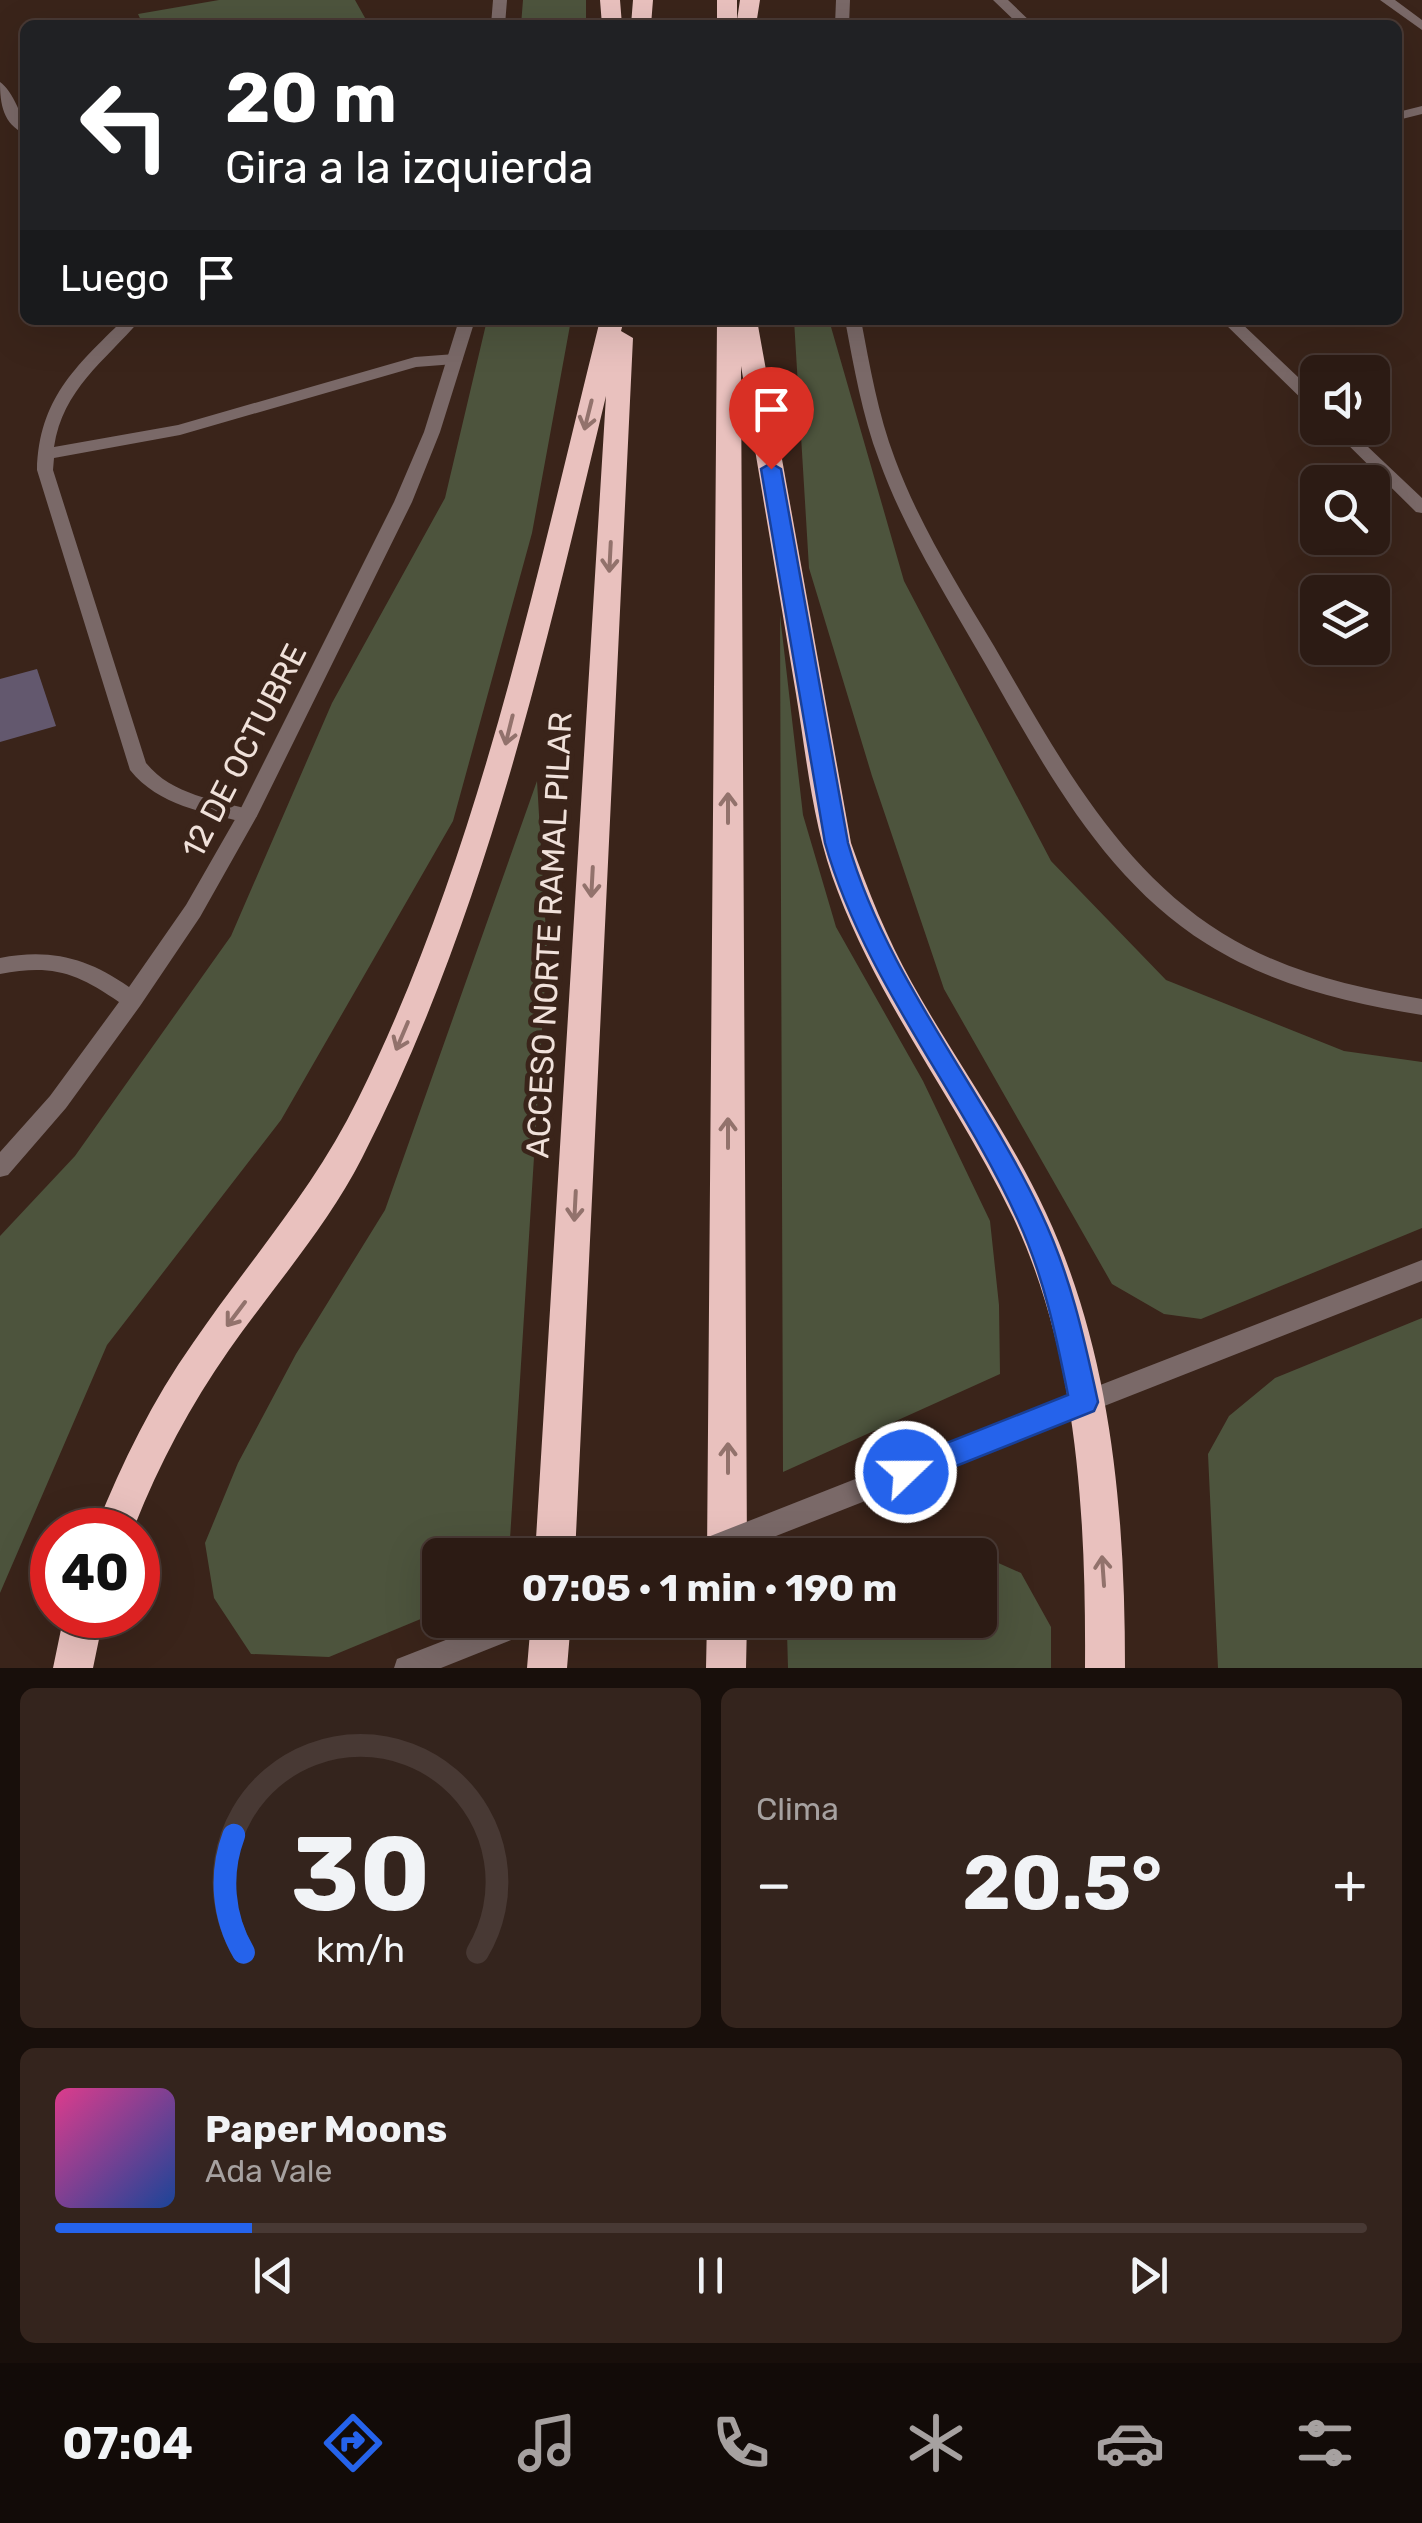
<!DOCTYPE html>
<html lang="es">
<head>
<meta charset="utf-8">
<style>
  :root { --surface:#2c1b14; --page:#34241d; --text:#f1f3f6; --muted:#a6a1a0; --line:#483934; --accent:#2563eb }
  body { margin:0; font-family:Rubik,sans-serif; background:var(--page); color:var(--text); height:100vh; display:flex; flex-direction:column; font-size:38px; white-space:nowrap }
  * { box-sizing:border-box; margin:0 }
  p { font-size:32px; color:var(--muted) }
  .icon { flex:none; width:55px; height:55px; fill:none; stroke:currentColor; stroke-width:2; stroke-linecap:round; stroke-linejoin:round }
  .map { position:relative; height:1668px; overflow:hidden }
  .details { display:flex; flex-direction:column; gap:20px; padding:20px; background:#180f0b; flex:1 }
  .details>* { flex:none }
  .banner { position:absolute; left:20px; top:20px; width:1382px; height:305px; border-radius:15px; box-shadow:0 10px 40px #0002,0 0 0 2px var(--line); background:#202124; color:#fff; overflow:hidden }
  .buttons { position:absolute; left:1300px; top:355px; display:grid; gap:20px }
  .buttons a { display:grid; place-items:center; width:90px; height:90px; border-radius:15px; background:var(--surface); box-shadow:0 10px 40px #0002,0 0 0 2px var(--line); font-size:50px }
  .speed { position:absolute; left:30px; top:1508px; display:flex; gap:20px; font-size:50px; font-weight:700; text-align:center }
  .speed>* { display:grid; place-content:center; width:130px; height:130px; border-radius:50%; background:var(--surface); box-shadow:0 10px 40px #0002,0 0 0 2px var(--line); line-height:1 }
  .speed .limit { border:15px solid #d22; background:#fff; color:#111 }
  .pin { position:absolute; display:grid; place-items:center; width:85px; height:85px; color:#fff; margin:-102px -42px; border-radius:50% 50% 50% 0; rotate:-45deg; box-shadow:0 0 10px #0007 }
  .pin .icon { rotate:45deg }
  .me { position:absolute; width:110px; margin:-55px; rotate:68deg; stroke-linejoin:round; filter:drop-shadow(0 0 8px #0008) }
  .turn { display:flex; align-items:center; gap:35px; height:210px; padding:0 40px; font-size:45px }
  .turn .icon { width:130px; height:130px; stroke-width:2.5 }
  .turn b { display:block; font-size:70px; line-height:85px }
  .then { display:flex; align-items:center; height:95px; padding:0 40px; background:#0003; gap:20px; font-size:38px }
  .big { font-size:75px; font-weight:700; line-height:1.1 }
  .details .card { flex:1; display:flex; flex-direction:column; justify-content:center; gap:15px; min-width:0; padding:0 35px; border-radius:15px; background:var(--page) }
  .details .dial { align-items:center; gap:0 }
  .dial svg { height:260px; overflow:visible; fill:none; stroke:var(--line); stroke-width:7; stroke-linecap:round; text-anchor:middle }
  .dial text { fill:var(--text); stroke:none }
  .song { display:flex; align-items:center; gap:30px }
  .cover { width:120px; height:120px; border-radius:15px; background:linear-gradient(135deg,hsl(330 70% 55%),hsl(220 70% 35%)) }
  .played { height:10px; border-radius:5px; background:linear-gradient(90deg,var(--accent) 15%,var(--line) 15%) }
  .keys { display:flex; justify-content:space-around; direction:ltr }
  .heat { display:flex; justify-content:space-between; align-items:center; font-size:55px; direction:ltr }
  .details .tiles { flex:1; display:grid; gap:20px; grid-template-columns:1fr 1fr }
  .card:last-child { grid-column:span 2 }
  .trip { position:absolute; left:422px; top:1538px; width:575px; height:100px; border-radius:15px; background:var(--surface); box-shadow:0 10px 40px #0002,0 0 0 2px var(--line); font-weight:700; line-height:100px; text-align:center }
  .menu { display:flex; height:160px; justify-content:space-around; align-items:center; background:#120b08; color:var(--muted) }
  .menu .icon { width:70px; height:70px }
  .menu .current { color:var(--accent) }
  .menu b { font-size:45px; color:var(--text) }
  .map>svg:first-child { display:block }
  .green { fill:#4d543d }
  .building { fill:#63586e }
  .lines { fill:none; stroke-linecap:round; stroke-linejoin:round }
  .service { fill:#7a6968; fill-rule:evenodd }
  .minor { fill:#7a6968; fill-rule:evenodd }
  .tertiary { fill:#7a6968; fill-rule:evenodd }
  .motorway { fill:#e9c1be; fill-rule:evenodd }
  .tertiary-bridge { stroke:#7a6968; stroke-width:24 }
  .oneway { stroke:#92726c }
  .route { fill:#2563eb; stroke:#184099; stroke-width:2.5 }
  .labels { text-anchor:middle; stroke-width:10; stroke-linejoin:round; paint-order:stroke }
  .street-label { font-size:32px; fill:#f0e1da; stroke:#3a241a }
</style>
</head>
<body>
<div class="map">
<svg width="1422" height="1668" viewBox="0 0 1422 1668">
  <rect width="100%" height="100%" fill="#3a241a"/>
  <!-- green -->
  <path class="green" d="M219 0H355L369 25H143L138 14Z
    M523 0H586V25H521Z
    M487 320H571L532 533 453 821 281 1120 107 1345 0 1593V1236L75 1156 231 936 332 703 445 498Z
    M794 320H829L904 581 1051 861 1166 980 1344 1051 1422 1062V1228L1201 1319 1164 1314 1112 1284 944 989 872 776 809 568Z
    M780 615 803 815 836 927 923 1081 990 1221 999 1305 1000 1374 783 1472Z
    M537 781 547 950 509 1555H440V1611L329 1657 251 1654 214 1598 205 1543 238 1463 296 1354 385 1210Z
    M1422 1318V1668H1218L1208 1454 1229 1416 1275 1378Z
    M976 1553 1021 1573 1051 1627V1668H788L787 1632 807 1620H980V1555H915Z"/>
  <!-- building -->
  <path class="building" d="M37 669 56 726 0 742V679Z"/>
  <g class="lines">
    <!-- service -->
    <path class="service" d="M0 82C12 90 25 120 25 134 3 124 0 104 0 82Z
      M123 320H140C104 362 63 389 54 447L178 425 415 357 455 354 463 359 455 364 416 367 180 435 54 458 53 470 146 763C173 796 215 799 254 811L257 816 247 823C204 812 159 806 130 770L37 470C39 399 75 367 123 320Z"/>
    <!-- minor -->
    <path class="minor" d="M493 0H507L505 25H491Z
      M836 0H850L849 25H835Z
      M993 0H1008L1034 25H1019Z
      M1380 0H1395L1422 20V30Z
      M1422 106V114L1398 120V112Z
      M459 320H475L440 432 412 502 257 816 200 917 140 1006 66 1108 8 1175 0 1177V1152L50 1096 119 1002C76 972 51 964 0 974V958C50 948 88 958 129 987L186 905 237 816 394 502 424 432Z
      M845 320H861C870 367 878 414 895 459 920 526 958 586 994 646 1056 752 1115 866 1222 933 1283 971 1352 987 1422 999V1015C1348 1003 1272 985 1207 944 1098 876 1039 756 976 648 941 587 903 527 879 460 862 415 854 367 845 320Z
      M1221 320H1238L1318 396V411L1312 409Z
      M1331 428H1348L1422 498V513L1416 512Z"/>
    <!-- tertiary -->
    <path class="tertiary" d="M1422 1260V1281L906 1484 897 1480 893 1472 897 1464Z
      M497 1620H543L539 1629 441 1668H394L397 1659Z"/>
    <!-- motorway -->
    <path class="motorway" d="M600 0H620L622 25H602Z
      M633 0H653L651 25H631Z
      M717 0H737V20L740 0H760L756 25H717Z
      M600 320H624L621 331 633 338 575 1555H535L606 396C543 658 485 917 362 1158 326 1228 274 1286 229 1350 190 1406 158 1466 133 1530H95C121 1465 152 1401 193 1343 249 1261 314 1189 358 1099 479 854 534 584 600 320Z
      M717 320H757L851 843C868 891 887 938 912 983 955 1060 1009 1133 1046 1213 1112 1355 1125 1514 1125 1668H1085C1086 1518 1078 1355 1013 1217 960 1106 882 1008 838 892 813 829 807 760 796 694 778 585 759 475 741 366L747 1555H707Z
      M64 1615H104L93 1668H53Z
      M531 1620H571L567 1668H527Z
      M707 1620H747L746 1668H706Z"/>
    <!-- tertiary-bridge -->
    <path class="tertiary-bridge" d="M695 1555 906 1472"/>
  </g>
  <!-- one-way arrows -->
  <defs><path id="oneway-shaft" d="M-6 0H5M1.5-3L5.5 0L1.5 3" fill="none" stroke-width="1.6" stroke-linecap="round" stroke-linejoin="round" transform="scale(2.5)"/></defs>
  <g class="oneway">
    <use href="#oneway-shaft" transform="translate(588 415) rotate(104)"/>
    <use href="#oneway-shaft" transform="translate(610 557) rotate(93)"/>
    <use href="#oneway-shaft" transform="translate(509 730) rotate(104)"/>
    <use href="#oneway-shaft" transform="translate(728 808) rotate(-90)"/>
    <use href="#oneway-shaft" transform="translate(592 882) rotate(93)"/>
    <use href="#oneway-shaft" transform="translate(402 1036) rotate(113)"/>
    <use href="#oneway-shaft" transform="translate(728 1133) rotate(-90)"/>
    <use href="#oneway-shaft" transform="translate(575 1206) rotate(93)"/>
    <use href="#oneway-shaft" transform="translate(236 1314) rotate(127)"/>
    <use href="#oneway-shaft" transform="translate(728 1458) rotate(-90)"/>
    <use href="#oneway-shaft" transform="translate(1103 1571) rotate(-94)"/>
  </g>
  <!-- route -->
  <path class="route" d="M771 463 781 469 848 843C887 978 982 1087 1041 1213 1070 1274 1084 1337 1098 1402L1094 1411 906 1486 896 1482 892 1472 896 1463 1068 1395C1056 1335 1044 1277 1018 1220 960 1092 864 980 825 843L761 469Z"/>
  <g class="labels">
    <!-- street labels -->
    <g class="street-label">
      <text transform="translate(244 751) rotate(-63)" y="11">12 DE OCTUBRE</text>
      <text transform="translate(549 935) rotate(-87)" y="11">ACCESO NORTE RAMAL PILAR</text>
    </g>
  </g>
</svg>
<div class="buttons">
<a><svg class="icon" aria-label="sound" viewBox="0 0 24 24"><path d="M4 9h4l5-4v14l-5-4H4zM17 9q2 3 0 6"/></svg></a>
<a><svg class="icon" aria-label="search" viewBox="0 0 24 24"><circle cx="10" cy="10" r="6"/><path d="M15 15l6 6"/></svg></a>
<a><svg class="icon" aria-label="layers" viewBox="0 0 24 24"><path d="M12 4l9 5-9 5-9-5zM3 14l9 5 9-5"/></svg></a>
</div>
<div class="speed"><div class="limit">40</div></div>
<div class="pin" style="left:771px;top:469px;background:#d93025"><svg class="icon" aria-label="arrive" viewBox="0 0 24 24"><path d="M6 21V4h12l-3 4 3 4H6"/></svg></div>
<svg class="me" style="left:906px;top:1472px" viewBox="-20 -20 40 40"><circle r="17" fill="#2563eb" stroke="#fff" stroke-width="3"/><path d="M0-11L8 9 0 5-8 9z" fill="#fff"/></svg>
<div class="trip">07:05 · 1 min · 190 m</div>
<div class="banner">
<div class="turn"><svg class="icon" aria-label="left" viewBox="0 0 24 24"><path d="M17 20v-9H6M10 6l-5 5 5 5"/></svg><div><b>20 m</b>Gira a la izquierda</div></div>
<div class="then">Luego<svg class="icon" aria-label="arrive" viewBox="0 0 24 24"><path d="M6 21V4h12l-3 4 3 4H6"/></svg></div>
</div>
</div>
<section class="details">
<div class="tiles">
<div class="card dial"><svg viewBox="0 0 100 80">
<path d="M14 69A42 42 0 1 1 86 69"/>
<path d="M14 69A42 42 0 0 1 11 33" stroke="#2563eb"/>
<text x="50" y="56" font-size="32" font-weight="700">30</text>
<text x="50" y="72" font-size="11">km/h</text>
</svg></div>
<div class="card"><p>Clima</p>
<div class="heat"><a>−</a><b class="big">20.5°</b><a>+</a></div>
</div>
<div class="card">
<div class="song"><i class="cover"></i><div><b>Paper Moons</b><p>Ada Vale</p></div></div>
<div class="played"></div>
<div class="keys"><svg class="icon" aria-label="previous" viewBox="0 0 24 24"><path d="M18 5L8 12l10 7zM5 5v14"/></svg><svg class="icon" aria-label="pause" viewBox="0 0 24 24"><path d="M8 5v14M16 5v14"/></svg><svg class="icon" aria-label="next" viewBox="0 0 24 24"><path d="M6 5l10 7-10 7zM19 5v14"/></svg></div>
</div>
</div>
</section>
<nav class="menu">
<b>07:04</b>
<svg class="icon current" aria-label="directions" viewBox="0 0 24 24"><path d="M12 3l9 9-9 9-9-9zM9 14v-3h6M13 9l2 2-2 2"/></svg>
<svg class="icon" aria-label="music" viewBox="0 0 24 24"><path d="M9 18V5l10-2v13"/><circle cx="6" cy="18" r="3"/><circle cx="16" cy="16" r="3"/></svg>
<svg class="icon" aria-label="phone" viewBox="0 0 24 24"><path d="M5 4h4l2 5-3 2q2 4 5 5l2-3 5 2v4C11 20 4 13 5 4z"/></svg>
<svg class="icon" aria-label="climate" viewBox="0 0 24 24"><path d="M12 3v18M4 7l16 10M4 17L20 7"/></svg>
<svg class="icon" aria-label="car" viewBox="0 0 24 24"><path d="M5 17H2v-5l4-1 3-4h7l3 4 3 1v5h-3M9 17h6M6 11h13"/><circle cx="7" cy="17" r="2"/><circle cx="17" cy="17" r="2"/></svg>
<svg class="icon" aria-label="filters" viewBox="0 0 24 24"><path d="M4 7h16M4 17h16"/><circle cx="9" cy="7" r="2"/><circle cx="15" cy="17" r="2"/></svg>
</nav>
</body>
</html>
